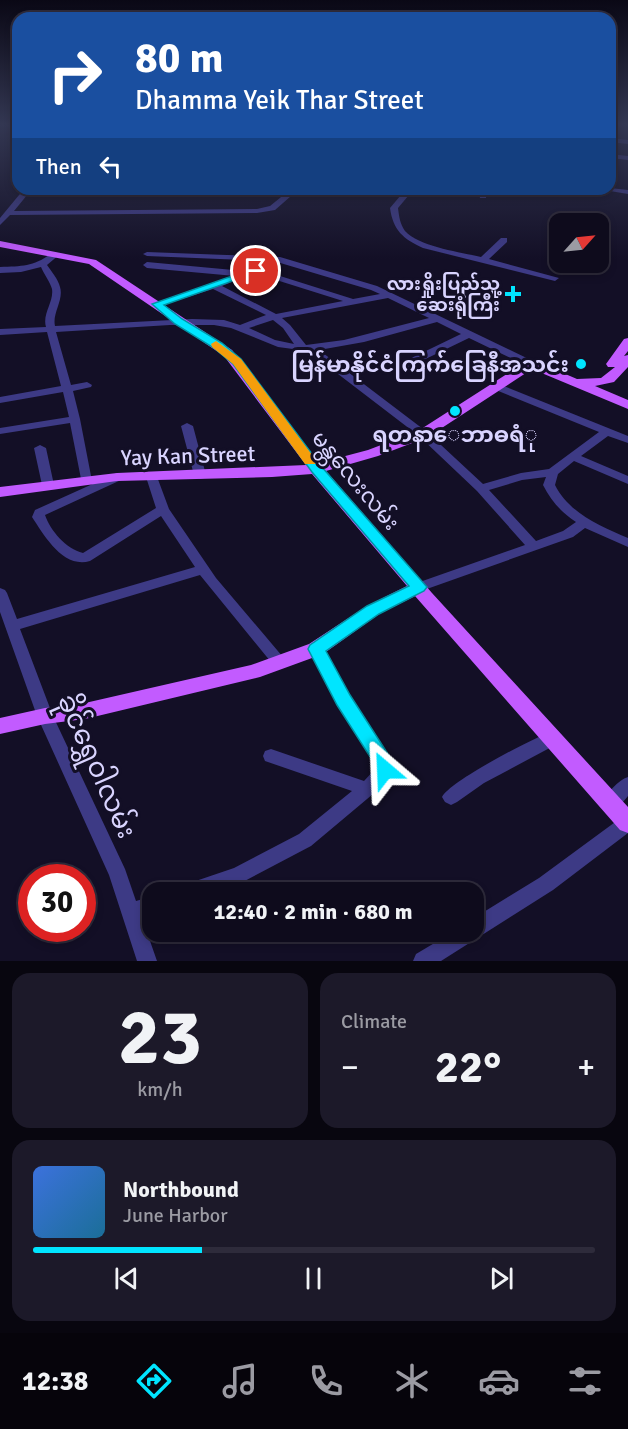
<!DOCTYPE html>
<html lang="en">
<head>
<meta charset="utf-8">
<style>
  :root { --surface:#0e0b1c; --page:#1c1929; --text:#f1f3f6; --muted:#9b9ba3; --line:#2e2b3b; --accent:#00e5ff }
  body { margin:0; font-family:Signika,"Noto Sans Myanmar",sans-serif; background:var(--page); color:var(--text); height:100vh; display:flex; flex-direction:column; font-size:22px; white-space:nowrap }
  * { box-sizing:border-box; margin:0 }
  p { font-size:20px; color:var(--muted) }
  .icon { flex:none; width:33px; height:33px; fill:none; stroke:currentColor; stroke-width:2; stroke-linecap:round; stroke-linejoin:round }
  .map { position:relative; height:961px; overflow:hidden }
  .panel { display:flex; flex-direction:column; gap:12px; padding:12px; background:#08060f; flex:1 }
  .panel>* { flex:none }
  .hud { position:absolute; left:12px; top:12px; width:604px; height:183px; border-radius:18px; box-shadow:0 3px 9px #0003,0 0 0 2px var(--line); background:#1a4fa0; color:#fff; overflow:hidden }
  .needle { width:39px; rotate:63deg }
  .tools { position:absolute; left:549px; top:213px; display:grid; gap:12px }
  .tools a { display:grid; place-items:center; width:60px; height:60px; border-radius:12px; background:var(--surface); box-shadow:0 3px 9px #0003,0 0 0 2px var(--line); font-size:30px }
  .speed { position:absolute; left:18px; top:864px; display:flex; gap:12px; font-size:30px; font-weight:700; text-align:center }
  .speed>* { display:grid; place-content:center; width:78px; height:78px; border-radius:50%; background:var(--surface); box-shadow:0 3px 9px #0003,0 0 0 2px var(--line); line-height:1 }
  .speed .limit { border:9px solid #d22; background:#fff; color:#111 }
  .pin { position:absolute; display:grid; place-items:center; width:51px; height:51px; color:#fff; margin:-26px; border:3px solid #fff; border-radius:50%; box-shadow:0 2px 6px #0007 }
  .me { position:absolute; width:66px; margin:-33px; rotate:334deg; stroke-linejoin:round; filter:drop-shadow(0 0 4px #0008) }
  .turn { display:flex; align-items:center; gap:21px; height:126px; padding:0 24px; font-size:27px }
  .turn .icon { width:78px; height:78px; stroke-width:2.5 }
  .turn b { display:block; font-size:42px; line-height:51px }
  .then { display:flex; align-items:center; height:57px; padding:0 24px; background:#0003; gap:12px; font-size:22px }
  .big { font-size:45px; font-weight:700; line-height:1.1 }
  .panel .card { flex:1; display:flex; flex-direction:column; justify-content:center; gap:9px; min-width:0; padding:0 21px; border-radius:18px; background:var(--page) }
  .panel .dial { align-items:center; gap:0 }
  .dial b { font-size:78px; line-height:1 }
  .song { display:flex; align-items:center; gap:18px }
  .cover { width:72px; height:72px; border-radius:9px; background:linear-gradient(135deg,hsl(220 70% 55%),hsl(200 70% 35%)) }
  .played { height:6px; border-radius:3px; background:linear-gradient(90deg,var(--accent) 30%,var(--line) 30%) }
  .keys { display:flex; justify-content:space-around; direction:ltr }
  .heat { display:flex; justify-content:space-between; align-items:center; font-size:33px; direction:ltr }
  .panel .tiles { flex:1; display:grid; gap:12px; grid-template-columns:1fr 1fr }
  .card:last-child { grid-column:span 2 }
  .trip { position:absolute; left:142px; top:882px; width:342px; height:60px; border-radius:18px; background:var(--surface); box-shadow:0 3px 9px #0003,0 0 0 2px var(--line); font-weight:700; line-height:60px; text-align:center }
  .menu { display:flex; height:96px; justify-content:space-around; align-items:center; background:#06040b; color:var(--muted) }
  .menu .icon { width:42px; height:42px }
  .menu .current { color:var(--accent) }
  .menu b { font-size:27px; color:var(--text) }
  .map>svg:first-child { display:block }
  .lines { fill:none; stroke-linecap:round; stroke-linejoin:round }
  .minor { fill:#3d3a85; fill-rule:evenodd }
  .major { fill:#c25bff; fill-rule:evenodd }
  .route { fill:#00e5ff; stroke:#0095a6; stroke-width:1.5 }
  .slow { fill:#f59e0b }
  .poi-dot { fill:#00e5ff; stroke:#130f26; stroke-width:2 }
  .labels { text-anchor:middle; stroke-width:6; stroke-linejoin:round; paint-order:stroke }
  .far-poi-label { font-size:18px; font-weight:bold; fill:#d9d4ff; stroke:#130f26; text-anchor:end }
  .poi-label { font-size:22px; font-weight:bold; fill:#d9d4ff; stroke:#130f26; text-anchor:end }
  .street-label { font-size:22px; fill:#d9d4ff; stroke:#130f26 }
  .near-street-label { font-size:27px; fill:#d9d4ff; stroke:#130f26 }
</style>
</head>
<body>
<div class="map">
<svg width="628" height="961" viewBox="0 0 628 961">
  <rect width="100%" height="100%" fill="#130f26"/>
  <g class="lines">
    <!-- minor -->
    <path class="minor" d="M610 138 628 140V144L610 142Z
      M610 154 628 156V160L610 158Z
      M610 188 628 190V194L598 189Z
      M24 189H32L14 211 257 209 270 206 291 189H299L275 210 257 213 10 215 0 225V218Z
      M406 189H414L398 208C399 216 400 224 405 231 420 247 460 252 481 257L501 238H507V242L489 259 559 278 555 281 423 248C403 239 393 230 390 208Z
      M478 189H486V198H480Z
      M53 252 60 254 47 265C51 271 58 279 60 287 64 300 52 313 55 326L192 319 224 320 240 325 266 315 213 289 157 307 152 304 235 276 147 268 143 265 147 262 244 271 266 261 147 256 143 254 147 252 280 257 377 286 535 362V366H527L469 338 409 367H401V363L461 334 437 322 364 342 319 350 427 432 483 484 521 473 549 469 599 432 491 388 490 386 491 384H499L628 436V443L608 436 581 456 628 476V484L574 461 558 474 555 485C569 513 600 526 628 538V547L585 528 573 537 424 590H414L412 587 414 584 525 545 477 491 419 436 308 351 278 347 231 328 214 325H170L56 332 71 385 87 382 92 385 91 387 73 391 80 419 92 481 86 485 82 484 70 423 0 434V428L69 417 63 392 0 403V397L61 386 47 332 0 335V329L46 327C42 314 54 302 52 289 50 282 44 274 41 267L21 272 0 273V267C23 266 34 267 53 252ZM277 262 371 290 380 294 353 299 261 270ZM254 273 343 301 276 314 222 286ZM388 298 429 318 344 340 306 345 290 325 282 318ZM273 320 283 328 294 344 275 340 249 328ZM546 477 543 485C551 501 561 512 576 522L563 531 536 541 489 490 522 480Z
      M187 423 193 426 206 475 204 478 200 479 194 475 181 426Z
      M40 445 46 448 54 485 48 489 42 485 34 448Z
      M117 473 121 474 123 477 121 480 45 515C50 530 66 549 83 553L156 508 146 477 152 473 156 474 169 509 216 578 288 663 285 667 280 669 275 667 200 575 20 629 53 716 125 869 136 901 153 896V914L142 918 157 961H137L109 875 37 716 0 612V588L5 590 7 593 17 619 195 567 161 516 90 561C63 569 44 535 32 517L35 510Z
      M316 643 321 645 349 696 392 760 394 765 391 775 373 794 311 846 239 884 213 892H179L181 886 234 868 299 834 352 791 265 761 263 756 265 751 271 749 364 781 377 767 337 704 309 649 311 645Z
      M553 731 559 733 561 738 559 743 484 783 457 802 451 805 445 802 442 797C450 781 533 738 553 731Z
      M628 777V796C621 804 616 813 605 808L602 803C607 793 618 780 628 777Z
      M628 815V833L553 890 441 961H413L416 954 453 932H474V918L539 878 622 817Z"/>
    <!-- major -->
    <path class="major" d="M0 241 96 260 232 350 319 463 368 450 418 431 527 361H535L577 379 601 378 615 367H608L606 364 624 339 628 338V351L624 356 628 355V367L614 382 595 386 628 400V409L532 369 428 437 378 456 326 471 432 593 628 807V833L620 830 415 596 379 614 323 654 260 677 85 719 45 724 0 734V718L45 708 85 703 251 665 309 644 367 606 407 586 312 474 272 477 117 481 0 497V487L117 473 306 465 224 356 89 264 0 247Z"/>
  </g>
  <!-- sky -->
  <linearGradient id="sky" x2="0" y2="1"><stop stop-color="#0a0815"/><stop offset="0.48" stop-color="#333752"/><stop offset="1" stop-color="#333752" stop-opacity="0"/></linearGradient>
  <rect width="628" height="259" fill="url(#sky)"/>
  <!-- route -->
  <path class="route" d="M252 269 261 271 164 305 182 319 222 343 241 359 321 466 427 587 424 591 379 614 326 651 350 695 395 765 392 776 385 779 378 776 376 766 337 705 308 649 310 645 367 606 409 586 312 472 233 364 214 348 175 324 152 304Z"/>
  <!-- slow -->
  <path class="slow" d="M216 341 241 359 315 459 317 461 315 464H305L233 364 212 347 211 344Z"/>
  <!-- markers -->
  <g class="poi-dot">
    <path d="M510 285h6v6h6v6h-6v6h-6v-6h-6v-6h6z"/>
    <circle cx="581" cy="364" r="6"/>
    <circle cx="455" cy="411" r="6"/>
  </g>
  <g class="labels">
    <!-- far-poi labels -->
    <g class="far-poi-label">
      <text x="500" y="290">လားရှိုးပြည်သူ့<tspan x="500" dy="21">ဆေးရုံကြီး</tspan></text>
    </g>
    <!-- poi labels -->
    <g class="poi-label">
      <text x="569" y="372">မြန်မာနိုင်ငံကြက်ခြေနီအသင်း</text>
      <text x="455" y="442" text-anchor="middle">ရတနာေဘာဓရံု</text>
    </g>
    <!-- street labels -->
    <g class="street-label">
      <text transform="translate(188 455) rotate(-2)" y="8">Yay Kan Street</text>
      <text transform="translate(356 480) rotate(50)" y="8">မန္တလေးလမ်း</text>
    </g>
    <!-- near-street labels -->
    <g class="near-street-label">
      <text transform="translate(97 766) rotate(66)" y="9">ခိုင်ရွှေဝါလမ်း</text>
    </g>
  </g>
</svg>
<div class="tools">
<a><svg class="needle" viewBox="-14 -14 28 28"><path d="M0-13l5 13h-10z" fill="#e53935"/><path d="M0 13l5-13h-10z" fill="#9b9ba3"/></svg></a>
</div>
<div class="speed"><div class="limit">30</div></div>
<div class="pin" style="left:256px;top:271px;background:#d93025"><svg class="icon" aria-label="arrive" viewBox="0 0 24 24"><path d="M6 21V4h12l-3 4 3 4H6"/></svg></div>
<svg class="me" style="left:385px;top:770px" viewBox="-20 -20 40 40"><path d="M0-17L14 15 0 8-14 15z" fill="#00e5ff" stroke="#fff" stroke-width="4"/></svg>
<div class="trip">12:40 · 2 min · 680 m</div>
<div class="hud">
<div class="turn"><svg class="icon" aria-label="right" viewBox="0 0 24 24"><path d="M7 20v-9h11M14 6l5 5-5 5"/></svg><div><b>80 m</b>Dhamma Yeik Thar Street</div></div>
<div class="then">Then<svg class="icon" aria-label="left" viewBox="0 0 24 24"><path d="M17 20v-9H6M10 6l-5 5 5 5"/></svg></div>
</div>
</div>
<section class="panel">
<div class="tiles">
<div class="card dial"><b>23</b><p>km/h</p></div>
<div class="card"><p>Climate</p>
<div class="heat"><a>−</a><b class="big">22°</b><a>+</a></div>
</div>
<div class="card">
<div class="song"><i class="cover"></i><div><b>Northbound</b><p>June Harbor</p></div></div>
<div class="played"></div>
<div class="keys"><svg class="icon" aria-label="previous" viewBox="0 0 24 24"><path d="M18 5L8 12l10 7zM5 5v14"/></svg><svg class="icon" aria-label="pause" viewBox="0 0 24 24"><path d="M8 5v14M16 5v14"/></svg><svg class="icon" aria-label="next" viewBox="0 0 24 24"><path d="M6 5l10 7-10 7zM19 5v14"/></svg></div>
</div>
</div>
</section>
<nav class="menu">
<b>12:38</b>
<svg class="icon current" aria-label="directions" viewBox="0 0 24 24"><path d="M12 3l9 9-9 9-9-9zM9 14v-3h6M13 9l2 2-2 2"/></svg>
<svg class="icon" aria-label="music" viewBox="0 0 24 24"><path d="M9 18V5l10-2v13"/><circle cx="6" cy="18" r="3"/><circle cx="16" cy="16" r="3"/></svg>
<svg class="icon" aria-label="phone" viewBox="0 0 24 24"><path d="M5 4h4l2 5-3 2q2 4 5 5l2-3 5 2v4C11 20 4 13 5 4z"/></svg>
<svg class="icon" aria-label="climate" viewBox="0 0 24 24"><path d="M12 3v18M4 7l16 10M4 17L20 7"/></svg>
<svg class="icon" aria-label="car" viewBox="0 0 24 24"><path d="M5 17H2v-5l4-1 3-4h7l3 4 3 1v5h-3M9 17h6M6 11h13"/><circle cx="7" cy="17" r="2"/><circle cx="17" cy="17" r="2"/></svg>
<svg class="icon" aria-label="filters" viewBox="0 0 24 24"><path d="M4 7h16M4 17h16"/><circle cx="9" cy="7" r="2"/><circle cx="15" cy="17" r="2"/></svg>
</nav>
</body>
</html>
